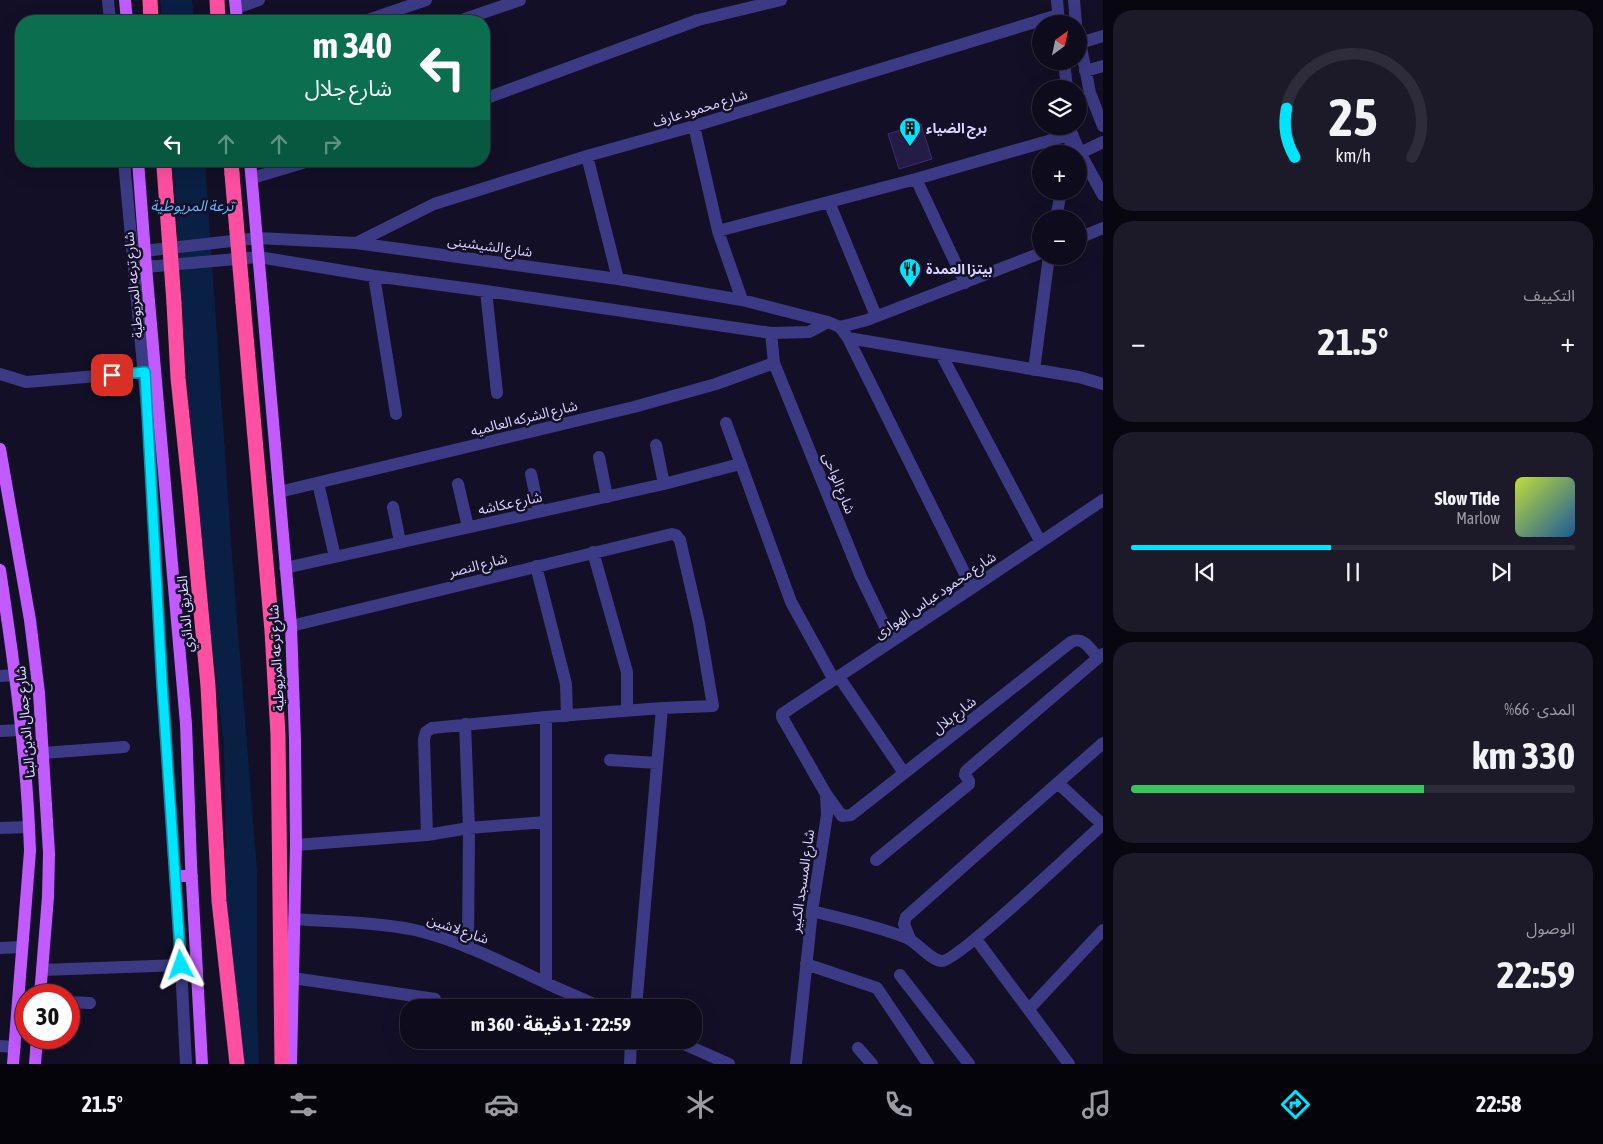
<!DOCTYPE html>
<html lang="ar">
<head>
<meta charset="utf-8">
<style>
  :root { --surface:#0e0b1c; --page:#1c1929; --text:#f1f3f6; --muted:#9b9ba3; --line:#2e2b3b; --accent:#00e5ff }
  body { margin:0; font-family:"Asap Condensed","Noto Sans Arabic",sans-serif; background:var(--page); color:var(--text); direction:rtl; height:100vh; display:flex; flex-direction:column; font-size:19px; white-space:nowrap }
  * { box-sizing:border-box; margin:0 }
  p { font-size:16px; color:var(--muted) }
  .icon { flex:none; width:28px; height:28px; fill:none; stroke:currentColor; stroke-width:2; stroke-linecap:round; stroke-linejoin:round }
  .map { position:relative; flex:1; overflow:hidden; direction:ltr }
  .panel { display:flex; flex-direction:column; gap:10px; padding:10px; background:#08060f; width:500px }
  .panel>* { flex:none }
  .hud { position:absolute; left:15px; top:15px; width:475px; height:152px; border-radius:20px; box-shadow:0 5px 20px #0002,0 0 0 1px var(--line); direction:rtl; background:#0b6e4f; color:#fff; overflow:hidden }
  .needle { width:32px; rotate:33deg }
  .controls { position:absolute; left:1032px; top:15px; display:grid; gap:10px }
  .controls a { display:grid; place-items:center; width:55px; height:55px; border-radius:50%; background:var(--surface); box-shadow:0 5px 20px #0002,0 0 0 1px var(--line); font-size:25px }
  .speed { position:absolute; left:15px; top:984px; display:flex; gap:10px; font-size:25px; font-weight:700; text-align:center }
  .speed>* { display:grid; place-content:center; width:65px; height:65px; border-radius:50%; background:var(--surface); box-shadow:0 5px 20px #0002,0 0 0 1px var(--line); line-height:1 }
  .speed .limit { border:8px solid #d22; background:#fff; color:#111 }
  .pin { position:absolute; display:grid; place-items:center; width:42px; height:42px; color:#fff; margin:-21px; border-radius:10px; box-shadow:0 2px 8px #0006 }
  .me { position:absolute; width:55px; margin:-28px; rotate:356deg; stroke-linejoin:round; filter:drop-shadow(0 0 4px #0008) }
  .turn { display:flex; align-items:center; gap:18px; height:105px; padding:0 15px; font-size:22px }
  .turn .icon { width:65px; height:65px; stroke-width:2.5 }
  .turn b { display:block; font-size:35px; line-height:42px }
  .lanes { display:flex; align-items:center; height:48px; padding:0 15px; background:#0003; justify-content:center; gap:25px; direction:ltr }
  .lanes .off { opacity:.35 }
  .big { font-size:38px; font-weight:700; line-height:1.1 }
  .panel .widget { flex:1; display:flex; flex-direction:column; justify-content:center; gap:8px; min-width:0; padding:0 18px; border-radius:20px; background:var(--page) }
  .panel .dial { align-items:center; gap:0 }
  .dial svg { height:130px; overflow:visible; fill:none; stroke:var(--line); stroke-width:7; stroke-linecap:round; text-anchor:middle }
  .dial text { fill:var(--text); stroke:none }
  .song { display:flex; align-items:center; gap:15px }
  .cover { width:60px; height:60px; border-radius:8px; background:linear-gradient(135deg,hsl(70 70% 55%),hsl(210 70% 35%)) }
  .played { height:5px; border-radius:2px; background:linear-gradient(90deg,var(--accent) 45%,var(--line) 45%) }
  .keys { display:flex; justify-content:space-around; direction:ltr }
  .heat { display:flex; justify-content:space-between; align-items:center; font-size:28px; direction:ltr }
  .charge { height:8px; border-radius:4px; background:linear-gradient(90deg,#34c759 66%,var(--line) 0) }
  .trip { position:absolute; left:400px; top:999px; width:302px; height:50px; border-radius:20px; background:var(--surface); box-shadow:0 5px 20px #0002,0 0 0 1px var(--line); font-weight:700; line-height:50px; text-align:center; direction:rtl }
  .tabs { display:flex; height:80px; justify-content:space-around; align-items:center; background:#06040b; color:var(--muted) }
  .tabs .icon { width:35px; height:35px }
  .tabs .on { color:var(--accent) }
  .tabs b { font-size:22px; color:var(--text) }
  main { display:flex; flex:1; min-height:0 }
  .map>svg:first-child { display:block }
  .water { fill:#0a1f44 }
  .building { fill:#241b47; stroke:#3b2d73 }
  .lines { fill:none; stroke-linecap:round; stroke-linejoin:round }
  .minor { stroke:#3d3a85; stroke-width:12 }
  .major { stroke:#c25bff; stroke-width:12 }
  .highway { stroke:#ff4fa3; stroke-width:15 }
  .highway-bridge { stroke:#ff4fa3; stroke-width:15 }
  .route-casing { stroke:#0095a6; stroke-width:12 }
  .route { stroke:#00e5ff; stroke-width:9 }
  .labels { text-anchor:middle; stroke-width:5; stroke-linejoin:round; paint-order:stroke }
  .street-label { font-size:14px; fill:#d9d4ff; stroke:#130f26 }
  .poi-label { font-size:14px; font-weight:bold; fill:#d9d4ff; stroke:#130f26; text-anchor:start }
  .water-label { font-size:15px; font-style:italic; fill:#62b6ff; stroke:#130f26 }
</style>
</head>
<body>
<main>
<section class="panel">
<div class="widget dial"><svg viewBox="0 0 100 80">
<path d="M14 69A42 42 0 1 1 86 69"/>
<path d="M14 69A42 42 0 0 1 9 39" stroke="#00e5ff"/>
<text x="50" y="56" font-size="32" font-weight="700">25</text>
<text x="50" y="72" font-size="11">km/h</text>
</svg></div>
<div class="widget"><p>التكييف</p>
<div class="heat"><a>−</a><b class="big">21.5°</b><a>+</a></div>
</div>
<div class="widget">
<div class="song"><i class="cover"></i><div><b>Slow Tide</b><p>Marlow</p></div></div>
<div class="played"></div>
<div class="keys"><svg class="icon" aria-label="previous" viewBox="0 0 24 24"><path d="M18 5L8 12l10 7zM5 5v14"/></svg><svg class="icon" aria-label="pause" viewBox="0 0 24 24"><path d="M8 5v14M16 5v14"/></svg><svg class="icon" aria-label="next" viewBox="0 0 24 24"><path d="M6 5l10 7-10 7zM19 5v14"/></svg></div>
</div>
<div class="widget"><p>المدى · 66%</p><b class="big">330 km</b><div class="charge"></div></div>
<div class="widget"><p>الوصول</p><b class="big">22:59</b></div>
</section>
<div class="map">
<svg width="1103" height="1064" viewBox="0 0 1103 1064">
  <rect width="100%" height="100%" fill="#130f26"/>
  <!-- water -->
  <path class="water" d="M160 0H192L194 21H162Z
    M173 161H205L232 556 257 870V1010L259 1064H232L229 1025 224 745 210 623 189 401Z"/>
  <!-- building -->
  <path class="building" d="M921 124 932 159 899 169 888 134Z"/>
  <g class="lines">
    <!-- minor -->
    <path class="minor" d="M108 0 110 21
      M1057 0 1059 24
      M1074 0 1076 24
      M236 8 259 0
      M365 21 426 0
      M459 21 520 0
      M1079 37 1090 93 1103 126
      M1080 43 1103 36
      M1064 61 1067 89
      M1085 71 1103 66
      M484 99 698 20 781 0
      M694 126 718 231 742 300
      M1072 134 1080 153 1103 195
      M1080 153 1103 142
      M587 156 618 279
      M124 161 149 431 162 682 181 965 186 1064
      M252 178 309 161
      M916 179 965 283
      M829 202 876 316
      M1056 219 1061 191
      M718 231 916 179 1072 134 1069 154
      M1079 238 1103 228
      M356 243 434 204 587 156 694 126 1058 15
      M144 251 258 238 356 243 618 279 742 300 828 322 840 327 867 320 1041 253
      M146 267 259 257 374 276 486 291 771 333 809 332 828 322
      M374 276 396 414
      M486 291 497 393
      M840 327 848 338 972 588
      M771 333 774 363 861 577 892 641
      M848 338 1079 377 1103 384
      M941 354 1040 541
      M1034 370 1049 256
      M0 374 26 382 145 372
      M726 423 791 602 834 680
      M656 445 664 484
      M599 457 607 497
      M531 474 539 512
      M318 483 335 557
      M458 484 468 527
      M279 492 634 407 716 384 774 363
      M393 507 400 542
      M593 552 627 672V711
      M536 566 566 684 567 716
      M285 568 664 484 740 464
      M291 626 672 534 676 535 680 540 699 623 713 706 662 708 546 717 432 728 426 732 424 739 427 835
      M0 676 16 675
      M839 677 904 773
      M465 724 469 828 468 947
      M0 731 21 730
      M43 753 124 747
      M610 760 657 763
      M1058 783 1103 825
      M826 794 842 816 851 815 1071 642C1084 636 1091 650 1098 658L1103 654
      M0 828 29 827
      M296 845 427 835 469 828 546 822
      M876 860 969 784V781L965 775 966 771 1098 658
      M812 911C844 919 877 926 907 938 918 943 931 961 942 961 958 961 1082 843 1103 824
      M294 919C333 922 377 922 415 930 461 941 504 963 546 983 565 992 584 999 602 1008
      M910 939 904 924 906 917 1103 743
      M976 939 1069 1064
      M0 948 22 947
      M806 964 877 988 928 1064
      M42 970 181 965
      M900 975 969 1064
      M293 978 435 999
      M546 983V717
      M69 1002 90 1003
      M636 1008 662 708
      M1029 1009 1103 930
      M675 1040 729 1064
      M0 1046 15 1047
      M858 1048 872 1064
      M630 1064 631 1040
      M796 1064 812 911 827 815 826 794 782 717V714L972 588 1103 500"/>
    <!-- major -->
    <path class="major" d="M125 0 127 21
      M235 0 237 21
      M138 161 146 267 186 724 191 864 202 1064
      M250 161 291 626 295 740 296 845 291 1064
      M0 449 30 620 39 693 49 853 48 897 40 995
      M0 570C14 663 27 756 30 851L13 1064
      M175 876H192
      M35 1064 37 1038"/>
    <!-- highway -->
    <path class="highway" d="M150 0 151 21
      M217 0 218 21
      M231 161 232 174
      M243 302 272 631 278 735 282 1064
      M174 303 178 378 190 493 208 686 219 901 237 1064"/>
    <!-- highway-bridge -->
    <path class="highway-bridge" d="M164 167 174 303
      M232 174 243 302"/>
  </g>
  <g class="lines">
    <!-- route casing -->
    <g class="route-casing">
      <path id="route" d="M112 375 145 372 162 682 181 965"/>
    </g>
    <!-- route -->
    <use href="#route" class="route"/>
  </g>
  <!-- icons -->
  <defs>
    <g id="building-pin" transform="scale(1.125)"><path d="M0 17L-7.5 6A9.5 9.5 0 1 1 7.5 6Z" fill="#00e5ff" stroke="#130f26"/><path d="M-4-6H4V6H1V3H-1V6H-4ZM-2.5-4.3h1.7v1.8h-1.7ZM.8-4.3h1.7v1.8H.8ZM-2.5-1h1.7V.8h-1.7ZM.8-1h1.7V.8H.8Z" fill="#111"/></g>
    <g id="restaurant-pin" transform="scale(1.125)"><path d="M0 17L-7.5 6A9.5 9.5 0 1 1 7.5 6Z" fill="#00e5ff" stroke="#130f26"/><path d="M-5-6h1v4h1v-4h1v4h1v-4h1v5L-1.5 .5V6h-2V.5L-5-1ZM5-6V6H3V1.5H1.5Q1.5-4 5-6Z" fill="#111"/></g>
  </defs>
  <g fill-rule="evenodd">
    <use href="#building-pin" x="910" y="128"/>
    <use href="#restaurant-pin" x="910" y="269"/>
  </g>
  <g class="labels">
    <!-- street labels -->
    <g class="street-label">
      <text transform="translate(700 108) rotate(-17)" y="5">شارع محمود عارف</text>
      <text transform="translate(490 246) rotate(8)" y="5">شارع الشيشينى</text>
      <text transform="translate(133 285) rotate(-95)" y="5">شارع ترعه المريوطية</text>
      <text transform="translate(524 418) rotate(-14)" y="5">شارع الشركه العالميه</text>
      <text transform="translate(839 483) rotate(68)" y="5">شارع الواحى</text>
      <text transform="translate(510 503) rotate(-12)" y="5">شارع عكاشه</text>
      <text transform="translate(478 565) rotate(-14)" y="5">شارع النصر</text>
      <text transform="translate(935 595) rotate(-34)" y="5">شارع محمود عباس الهوارى</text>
      <text transform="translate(185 614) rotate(-95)" y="5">الطريق الدائري</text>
      <text transform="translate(276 658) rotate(-93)" y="5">شارع ترعه المريوطية</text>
      <text transform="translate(954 715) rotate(-38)" y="5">شارع بلال</text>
      <text transform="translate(25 722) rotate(-95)" y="5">شارع جمال الدين البنا</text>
      <text transform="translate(802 881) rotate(-82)" y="5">شارع المسجد الكبير</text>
      <text transform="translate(458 929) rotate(19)" y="5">شارع لاشين</text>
    </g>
    <!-- poi labels -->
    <g class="poi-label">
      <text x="926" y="133">برج الضياء</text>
      <text x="926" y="274">بيتزا العمدة</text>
    </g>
    <!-- water labels -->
    <g class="water-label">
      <text x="192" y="211">ترعة المريوطية</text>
    </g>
  </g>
</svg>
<div class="controls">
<a><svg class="needle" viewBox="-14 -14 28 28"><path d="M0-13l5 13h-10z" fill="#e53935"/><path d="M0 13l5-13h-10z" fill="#9b9ba3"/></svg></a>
<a><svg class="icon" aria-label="layers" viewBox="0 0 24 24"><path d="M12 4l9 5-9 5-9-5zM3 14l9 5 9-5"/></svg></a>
<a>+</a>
<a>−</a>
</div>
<div class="speed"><div class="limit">30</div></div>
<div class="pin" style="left:112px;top:375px;background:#d93025"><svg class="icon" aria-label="arrive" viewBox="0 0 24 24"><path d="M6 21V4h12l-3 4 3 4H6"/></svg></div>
<svg class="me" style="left:181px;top:965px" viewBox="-20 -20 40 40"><path d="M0-17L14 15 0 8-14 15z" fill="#00e5ff" stroke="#fff" stroke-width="4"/></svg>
<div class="trip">22:59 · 1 دقيقة · 360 m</div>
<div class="hud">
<div class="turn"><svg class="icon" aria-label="left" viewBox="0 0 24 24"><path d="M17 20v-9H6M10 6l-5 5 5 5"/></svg><div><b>340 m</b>شارع جلال</div></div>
<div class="lanes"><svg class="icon" aria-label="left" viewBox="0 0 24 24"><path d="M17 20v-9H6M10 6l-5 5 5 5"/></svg><svg class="icon off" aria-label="ahead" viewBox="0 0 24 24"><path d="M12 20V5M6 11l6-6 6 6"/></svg><svg class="icon off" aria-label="ahead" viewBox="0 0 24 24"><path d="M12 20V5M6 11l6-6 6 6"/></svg><svg class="icon off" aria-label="right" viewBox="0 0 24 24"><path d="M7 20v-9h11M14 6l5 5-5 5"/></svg></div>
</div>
</div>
</main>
<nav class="tabs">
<b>22:58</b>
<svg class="icon on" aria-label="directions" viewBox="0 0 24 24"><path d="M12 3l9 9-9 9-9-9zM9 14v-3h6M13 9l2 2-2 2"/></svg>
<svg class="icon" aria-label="music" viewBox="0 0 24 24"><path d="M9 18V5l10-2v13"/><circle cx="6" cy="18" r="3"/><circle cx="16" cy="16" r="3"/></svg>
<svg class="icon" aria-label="phone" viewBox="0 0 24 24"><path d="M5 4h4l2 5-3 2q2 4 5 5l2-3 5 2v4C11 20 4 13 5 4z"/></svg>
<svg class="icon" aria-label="climate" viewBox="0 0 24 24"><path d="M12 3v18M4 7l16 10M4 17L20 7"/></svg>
<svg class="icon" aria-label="car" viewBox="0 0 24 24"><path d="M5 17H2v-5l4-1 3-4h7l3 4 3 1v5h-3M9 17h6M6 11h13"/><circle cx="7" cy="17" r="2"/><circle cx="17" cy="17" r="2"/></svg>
<svg class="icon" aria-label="filters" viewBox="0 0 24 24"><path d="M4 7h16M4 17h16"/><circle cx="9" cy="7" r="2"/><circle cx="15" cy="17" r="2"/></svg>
<b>21.5°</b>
</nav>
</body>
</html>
